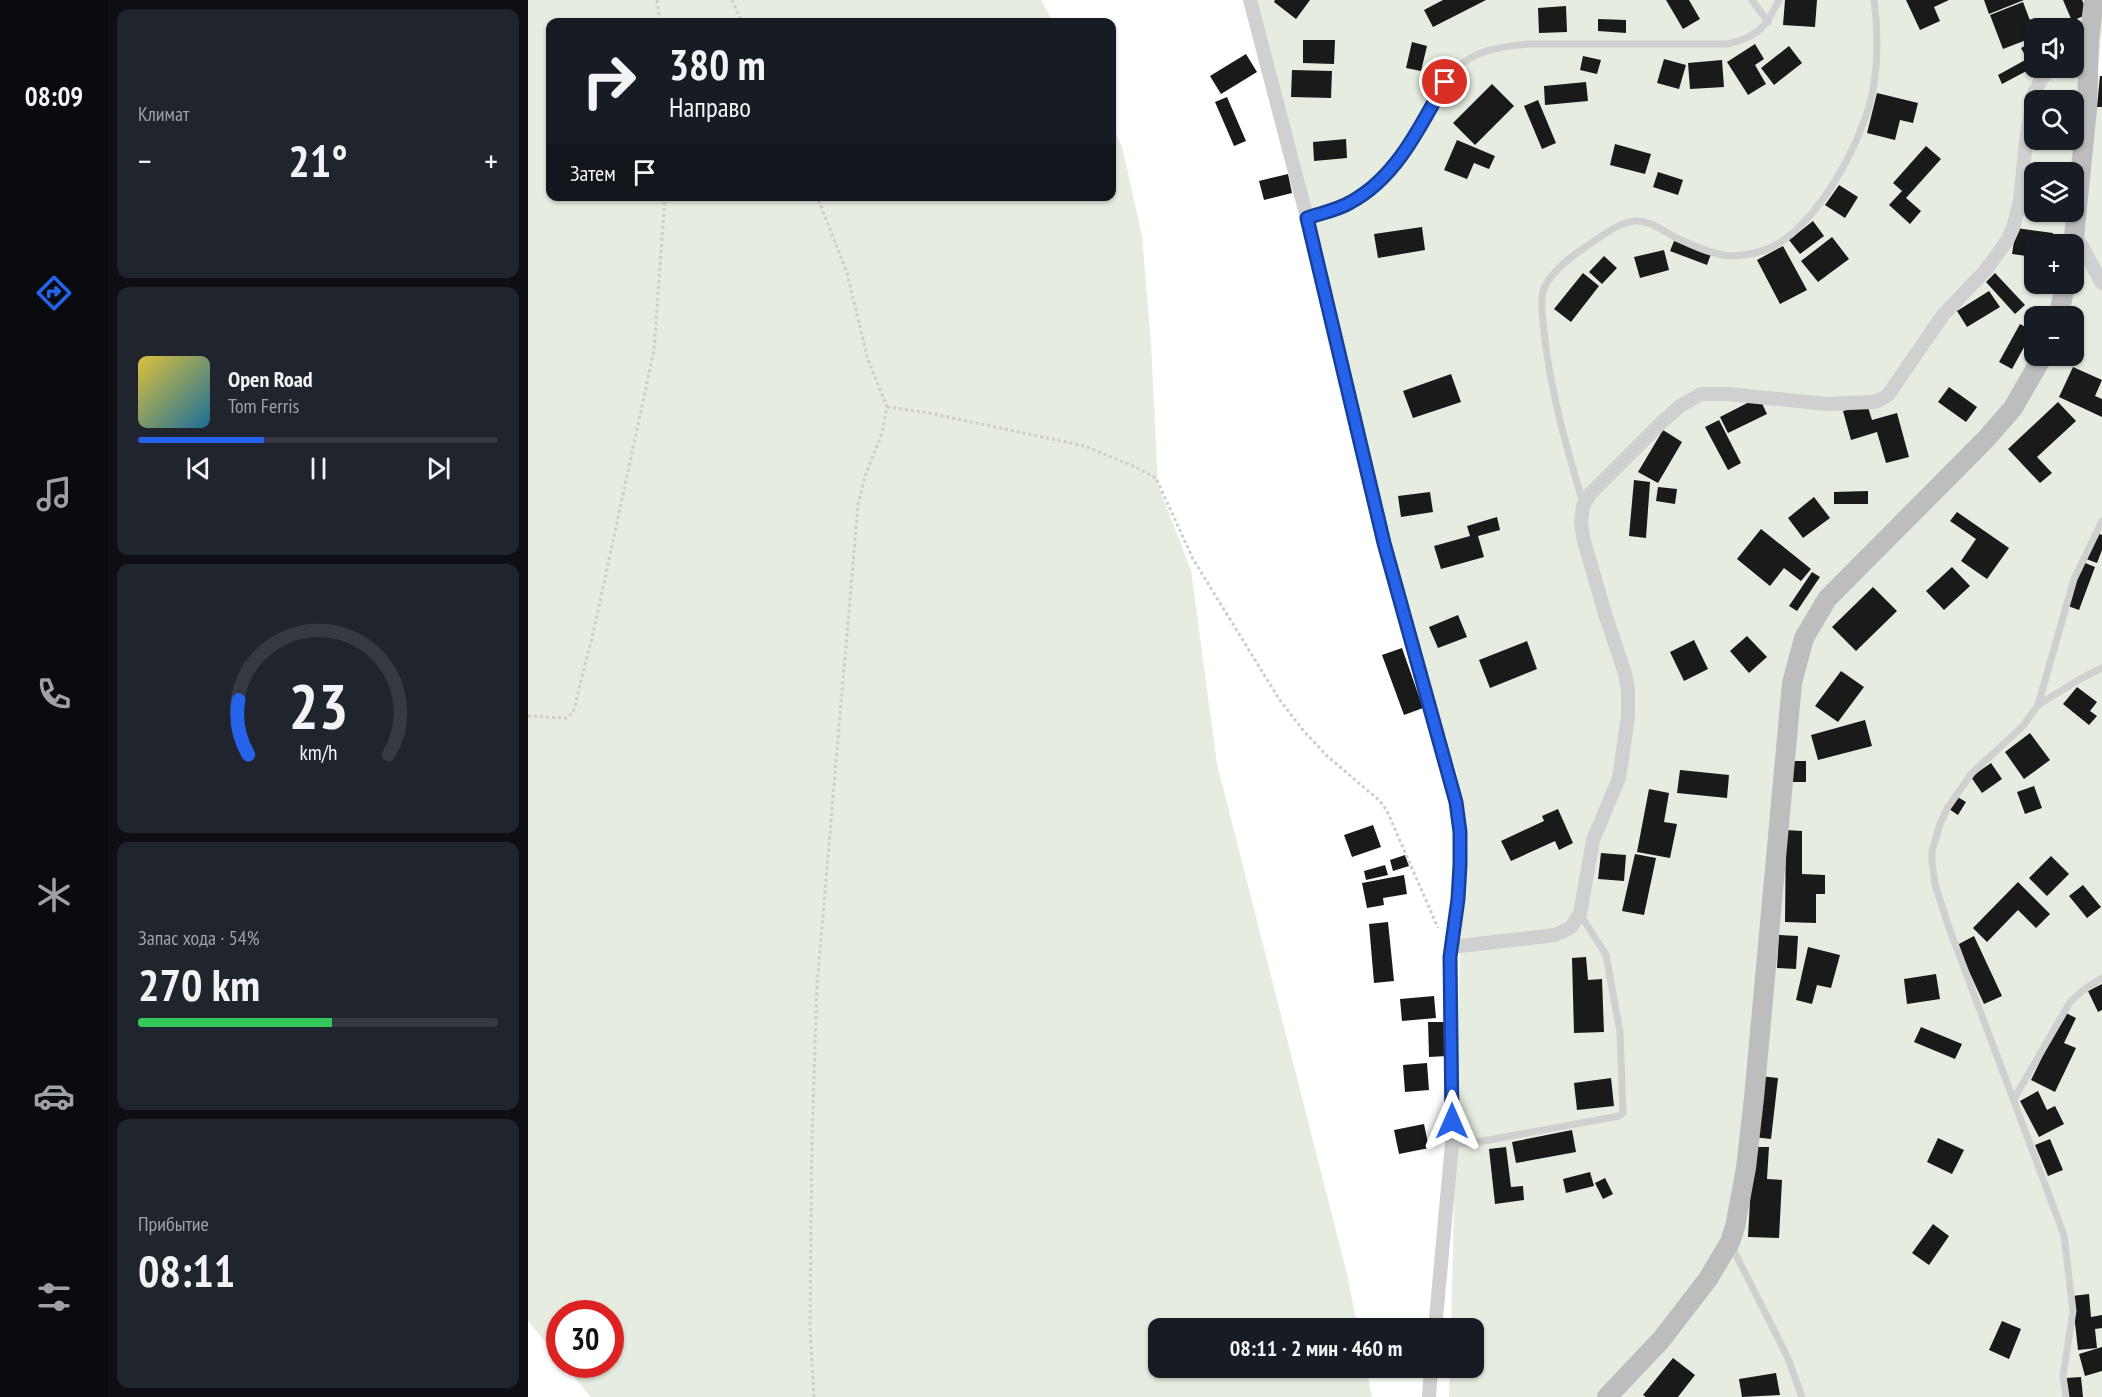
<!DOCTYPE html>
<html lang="ru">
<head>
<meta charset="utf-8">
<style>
  :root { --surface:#171b24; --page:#20242c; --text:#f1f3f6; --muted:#9ea1a6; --line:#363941; --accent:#2563eb }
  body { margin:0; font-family:"PT Sans Narrow",sans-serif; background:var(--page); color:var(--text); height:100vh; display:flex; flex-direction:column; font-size:22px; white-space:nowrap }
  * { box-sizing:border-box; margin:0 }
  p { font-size:20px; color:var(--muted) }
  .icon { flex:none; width:33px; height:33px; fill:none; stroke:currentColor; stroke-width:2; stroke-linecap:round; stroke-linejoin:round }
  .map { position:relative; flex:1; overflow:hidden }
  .drawer { display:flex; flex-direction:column; gap:9px; padding:9px; background:#0d0f14; width:420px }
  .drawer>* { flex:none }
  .top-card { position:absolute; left:18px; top:18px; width:570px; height:183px; border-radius:12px; box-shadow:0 2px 4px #0004; background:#171b24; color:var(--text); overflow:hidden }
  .fabs { position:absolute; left:1496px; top:18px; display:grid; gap:12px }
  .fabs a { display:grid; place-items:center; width:60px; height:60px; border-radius:12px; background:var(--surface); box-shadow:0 2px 4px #0004; font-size:30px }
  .speed { position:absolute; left:18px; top:1300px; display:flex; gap:12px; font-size:30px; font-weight:700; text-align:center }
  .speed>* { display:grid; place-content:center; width:78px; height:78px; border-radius:50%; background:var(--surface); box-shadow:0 2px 4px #0004; line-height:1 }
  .speed .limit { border:9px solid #d22; background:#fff; color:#111 }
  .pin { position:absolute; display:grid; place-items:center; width:51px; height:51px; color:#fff; margin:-26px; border:3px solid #fff; border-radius:50%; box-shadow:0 2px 6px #0007 }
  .me { position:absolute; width:66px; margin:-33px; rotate:0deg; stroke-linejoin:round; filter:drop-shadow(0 0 4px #0008) }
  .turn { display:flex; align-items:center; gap:21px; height:126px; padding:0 24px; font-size:27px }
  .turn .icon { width:78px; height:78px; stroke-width:2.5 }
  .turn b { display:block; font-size:42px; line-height:51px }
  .then { display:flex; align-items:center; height:57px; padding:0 24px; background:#0003; gap:12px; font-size:22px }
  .big { font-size:45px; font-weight:700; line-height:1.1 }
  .drawer .card { flex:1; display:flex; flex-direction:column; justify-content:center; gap:9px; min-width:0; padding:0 21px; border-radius:12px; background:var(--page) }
  .drawer .dial { align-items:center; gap:0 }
  .dial svg { height:156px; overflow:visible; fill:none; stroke:var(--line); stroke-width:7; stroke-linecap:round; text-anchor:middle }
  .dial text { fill:var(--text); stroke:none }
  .song { display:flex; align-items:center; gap:18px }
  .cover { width:72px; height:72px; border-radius:9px; background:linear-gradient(135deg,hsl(50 70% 55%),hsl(200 70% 35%)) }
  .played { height:6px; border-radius:3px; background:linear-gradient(90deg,var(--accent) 35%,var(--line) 35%) }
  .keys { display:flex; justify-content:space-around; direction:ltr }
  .heat { display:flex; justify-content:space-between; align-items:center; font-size:33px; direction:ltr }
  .charge { height:9px; border-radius:4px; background:linear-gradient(90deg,#34c759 54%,var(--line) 0) }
  .trip { position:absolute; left:620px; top:1318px; width:336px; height:60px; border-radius:12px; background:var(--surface); box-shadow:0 2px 4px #0004; font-weight:700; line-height:60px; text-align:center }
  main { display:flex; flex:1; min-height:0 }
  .tabs { display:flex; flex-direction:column; width:108px; justify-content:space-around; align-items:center; background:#090b0e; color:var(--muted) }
  .tabs .icon { width:42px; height:42px }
  .tabs .active { color:var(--accent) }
  .tabs b { font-size:27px; color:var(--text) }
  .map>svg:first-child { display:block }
  .green { fill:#e6ecdf; fill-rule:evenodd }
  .building { fill:#1a1a1a }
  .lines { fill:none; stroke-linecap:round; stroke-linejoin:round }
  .path { stroke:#cdcdcd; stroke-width:3; stroke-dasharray:3 3; stroke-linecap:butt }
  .lane { stroke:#d0d0d0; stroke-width:7 }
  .street { stroke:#d0d0d0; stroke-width:14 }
  .secondary { stroke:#bdbdbd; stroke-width:20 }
  .route-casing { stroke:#184099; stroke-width:15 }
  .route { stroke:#2563eb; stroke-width:10 }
</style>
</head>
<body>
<main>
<nav class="tabs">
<b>08:09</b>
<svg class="icon active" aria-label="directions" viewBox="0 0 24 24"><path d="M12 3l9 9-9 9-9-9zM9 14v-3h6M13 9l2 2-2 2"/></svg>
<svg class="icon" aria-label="music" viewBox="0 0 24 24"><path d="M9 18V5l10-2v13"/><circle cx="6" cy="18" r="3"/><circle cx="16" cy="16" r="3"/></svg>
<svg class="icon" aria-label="phone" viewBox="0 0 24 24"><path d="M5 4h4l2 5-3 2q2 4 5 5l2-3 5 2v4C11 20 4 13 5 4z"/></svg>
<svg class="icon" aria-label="climate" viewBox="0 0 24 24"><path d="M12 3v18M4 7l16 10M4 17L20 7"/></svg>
<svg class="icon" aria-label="car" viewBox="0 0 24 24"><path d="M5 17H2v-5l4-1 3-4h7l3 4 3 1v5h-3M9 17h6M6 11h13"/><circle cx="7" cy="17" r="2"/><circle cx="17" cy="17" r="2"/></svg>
<svg class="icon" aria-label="filters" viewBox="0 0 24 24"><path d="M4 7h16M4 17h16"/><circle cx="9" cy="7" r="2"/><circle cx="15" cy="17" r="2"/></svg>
</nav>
<section class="drawer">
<div class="card"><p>Климат</p>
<div class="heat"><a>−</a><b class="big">21°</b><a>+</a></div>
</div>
<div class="card">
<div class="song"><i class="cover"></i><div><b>Open Road</b><p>Tom Ferris</p></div></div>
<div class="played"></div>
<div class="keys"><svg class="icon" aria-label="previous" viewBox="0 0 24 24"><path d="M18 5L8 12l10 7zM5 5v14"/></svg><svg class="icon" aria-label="pause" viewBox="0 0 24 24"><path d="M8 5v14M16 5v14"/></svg><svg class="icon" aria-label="next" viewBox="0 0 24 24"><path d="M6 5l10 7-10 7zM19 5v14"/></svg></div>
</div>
<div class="card dial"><svg viewBox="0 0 100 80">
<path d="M14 69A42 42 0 1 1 86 69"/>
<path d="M14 69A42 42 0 0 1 9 41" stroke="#2563eb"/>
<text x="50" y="56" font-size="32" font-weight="700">23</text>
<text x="50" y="72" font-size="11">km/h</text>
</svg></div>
<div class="card"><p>Запас хода · 54%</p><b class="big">270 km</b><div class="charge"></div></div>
<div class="card"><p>Прибытие</p><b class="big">08:11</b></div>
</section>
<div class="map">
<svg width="1574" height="1397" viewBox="0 0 1574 1397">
  <rect width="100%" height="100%" fill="#fff"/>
  <!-- green -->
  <path class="green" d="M0 0H513L525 22H22V196H584V128L594 146 614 236 623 344 630 485 663 570 689 764 819 1274 830 1329H630V1368H838L844 1397H63L36 1365H82V1314H32L31 1359 0 1321Z
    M724 0H1574V31L1569 76 1574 75V1397H921L922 1368H945V1329H923L932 947 940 839 929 773 896 681ZM1506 28H1545V68H1506ZM1506 100H1545V140H1506ZM1506 172H1545V212H1506ZM1506 244H1545V284H1506ZM1506 316H1545V356H1506Z"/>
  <!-- building -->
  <path class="building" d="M747 0H782L768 19 746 2Z
    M915 0H958L905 27 896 10Z
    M1138 0H1161L1172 19 1155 29Z
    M1257 0H1289L1287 27 1255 25Z
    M1378 0H1421L1406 7 1412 21 1392 30Z
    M1456 0H1496L1461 14Z
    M1535 0H1554L1560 14 1544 21Z
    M1495 2 1506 31V37L1475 49 1462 15Z
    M1038 6 1039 32 1011 33 1010 8Z
    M1070 19 1098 20V33L1070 31Z
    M1540 22 1544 28H1529Z
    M775 40H807L806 64 775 63Z
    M1506 41V67L1474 84 1470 75 1499 59 1493 48Z
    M884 42 899 46 893 71 878 68Z
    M1227 44 1236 59 1227 65 1238 84 1220 95 1199 62Z
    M1261 46 1274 63 1246 85 1233 68Z
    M718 54 729 72 693 94 682 76Z
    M1055 56 1073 60 1069 74 1052 70Z
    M1136 59 1158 65 1151 89 1129 83Z
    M1194 60 1196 87 1162 89 1160 63Z
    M764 70 804 71 803 98 763 97Z
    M1572 76H1574V107H1569Z
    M1058 82 1060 101 1017 105 1016 86Z
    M964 84 986 106 947 145 925 123Z
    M1349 93 1390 103 1385 123 1372 120 1367 140 1339 133Z
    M699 97 718 141 706 146 687 102Z
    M1010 100 1028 143 1014 149 996 106Z
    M818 139 819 158 786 161 785 142Z
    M929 140 967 156 961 169 946 163 939 179 916 170Z
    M1087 144 1123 154 1117 174 1082 165Z
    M1398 146 1413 159 1378 198 1393 211 1382 224 1361 205 1374 191 1365 183Z
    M1130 172 1155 180 1150 195 1125 187Z
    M760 174 764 193 736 200 731 181Z
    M1311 185 1330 197 1317 218 1297 205Z
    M1285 221 1296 236 1272 254 1261 240Z
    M894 227 897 250 850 258 846 234Z
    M1488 228 1525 233 1524 244H1506V257L1484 254Z
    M1304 237 1321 259 1290 282 1273 261Z
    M1146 241 1183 254 1179 265 1142 251Z
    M1255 246 1279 290 1252 304 1229 260Z
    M1136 250 1141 270 1112 278 1106 257Z
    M1076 256 1089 268 1074 284 1061 272Z
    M1055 273 1071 286 1043 322 1026 309Z
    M1467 273 1497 305 1487 314 1458 282Z
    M1461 291 1472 307 1439 327 1429 311Z
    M1492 324 1505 331 1484 369 1471 362Z
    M1545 367 1574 380 1567 396 1574 399V417L1531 397Z
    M923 374 933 402 885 418 875 391Z
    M1421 387 1449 407 1438 422 1410 402Z
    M1231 397 1239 414 1200 433 1192 417Z
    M1530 402 1548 421 1509 457 1524 473 1512 483 1480 449Z
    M1339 404 1344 420 1369 413 1381 457 1358 463 1349 432 1323 440 1315 411Z
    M1191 420 1213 463 1200 470 1177 427Z
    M1135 430 1154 442 1130 483 1110 472Z
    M1106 480 1122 482 1118 538 1101 536Z
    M1130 487 1149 489 1147 504 1128 501Z
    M1340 491V504H1306V492Z
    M902 492 905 512 873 517 870 496Z
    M1286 497 1302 518 1275 538 1260 518Z
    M1429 512 1481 548 1459 579 1433 561 1448 539 1422 521Z
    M969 517 972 530 950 536 956 557 913 569 906 546 942 536 939 526Z
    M1233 529 1283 569 1273 581 1256 568 1242 586 1209 559Z
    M1569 533 1574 535V550L1569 563 1558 559Z
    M1555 562 1567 567 1551 610 1540 606Z
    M1424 567 1442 586 1416 610 1398 591Z
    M1284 572 1292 577 1269 611 1261 606Z
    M1345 587 1369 611 1328 651 1304 627Z
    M930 615 939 637 910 648 901 627Z
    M1219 636 1239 657 1221 673 1202 651Z
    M1166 640 1180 669 1156 681 1142 652Z
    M999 641 1009 669 962 688 951 660Z
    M874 648 895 708 876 715 854 655Z
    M1313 671 1336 687 1310 722 1287 706Z
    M1549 687 1569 702 1562 711 1569 716 1561 725 1535 704Z
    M1337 720 1344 746 1290 760 1283 735Z
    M1502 733 1522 760 1496 779 1477 752Z
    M1262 761H1278V782H1262Z
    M1463 763 1474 779 1454 793 1443 777Z
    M1152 770 1201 775 1199 798 1149 793Z
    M1506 786 1514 808 1497 814 1489 792Z
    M1121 789 1141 793 1136 822 1149 824 1142 858 1109 852Z
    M1428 796 1438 802 1430 815 1421 809Z
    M1030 809 1045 843 1031 850 1027 841 983 861 973 841 1016 821 1014 816Z
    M845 825 853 847 824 857 816 835Z
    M1258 830 1274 831V874L1297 875V894H1288V923L1257 922Z
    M1073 853 1098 855 1096 881 1070 879Z
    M1107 854 1128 858 1116 915 1094 911Z
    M877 855 881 866 865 871 862 860Z
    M1523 856 1541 874 1519 896 1501 878Z
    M857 865 860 875 838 880 836 871Z
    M876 875 879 894 855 898 856 905 839 908 834 883Z
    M1490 882 1522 914 1508 928 1490 910 1459 942 1445 928Z
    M1555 885 1573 907 1559 918 1541 896Z
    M860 922 866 981 846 983 841 924Z
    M1251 935 1270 936 1268 969 1249 968Z
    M1446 936 1474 996 1456 1004 1429 945Z
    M1280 947 1312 955 1303 988 1289 985 1284 1004 1268 1000Z
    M1058 957 1060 980 1074 979 1076 1032 1046 1033 1044 958Z
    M1408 974 1412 999 1379 1004 1376 979Z
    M1574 984V1010L1570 1012 1560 991Z
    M906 996 908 1018 874 1021 872 999Z
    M1536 1012 1548 1018 1536 1043 1548 1048 1527 1092 1503 1080Z
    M900 1022H918L919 1056 901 1057Z
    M1393 1027 1434 1044 1427 1059 1386 1042Z
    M899 1063 901 1090 877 1092 875 1065Z
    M1232 1076 1250 1078 1243 1139 1225 1137Z
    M1083 1078 1086 1106 1049 1110 1046 1083Z
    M1510 1091 1519 1110 1527 1106 1536 1124 1511 1137 1492 1101Z
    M896 1124 901 1148 871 1154 866 1130Z
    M1044 1130 1048 1152 988 1163 984 1142Z
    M1410 1138 1436 1150 1424 1174 1399 1162Z
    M1522 1139 1535 1170 1520 1176 1507 1145Z
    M978 1147 983 1187 995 1186 996 1200 967 1204 961 1149Z
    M1225 1147H1241L1239 1179 1254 1180 1251 1238 1220 1237Z
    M1062 1172 1066 1186 1038 1193 1035 1179Z
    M1077 1178 1085 1194 1075 1199 1067 1183Z
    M1405 1224 1421 1236 1401 1265 1384 1253Z
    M1561 1294 1563 1317 1574 1315V1328L1567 1329 1569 1348 1550 1350 1544 1296Z
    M1474 1321 1493 1329 1481 1359 1461 1350Z
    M1574 1347V1371L1557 1376 1551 1354Z
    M1145 1358 1167 1375 1150 1397H1118L1115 1395Z
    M1248 1373 1252 1395 1214 1397 1211 1379Z
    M1553 1377 1555 1397H1540L1538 1378Z"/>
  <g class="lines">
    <!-- path -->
    <path class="path" d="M129 0 132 22
      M204 0 214 22
      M359 407 401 413 557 446 605 466 628 478 665 559 751 699 775 730 799 756 852 801 859 811 910 928
      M0 716 38 718 45 713 67 625 126 350 137 196
      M286 1397 282 1327 284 1139 289 985 330 505 337 476 354 433 359 407 340 360 319 273 289 196"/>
    <!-- lane -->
    <path class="lane" d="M1224 0 1240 22
      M779 218C793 213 809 210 822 203 872 177 896 115 925 70 949 50 969 47 1000 44H1199C1229 38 1238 27 1251 0
      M1055 503C1038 446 1022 390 1016 331 1015 316 1011 300 1017 286 1026 269 1044 256 1059 246 1074 236 1089 223 1107 221 1124 220 1138 234 1153 240 1168 247 1188 256 1205 256 1218 255 1232 253 1244 247 1291 223 1335 141 1345 90 1350 61 1350 29 1346 0
      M1510 705 1552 679 1574 668
      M1486 1099 1542 1002 1554 991 1574 978
      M924 1144 944 1143 1091 1116 1095 1113 1092 1032 1078 955 1052 914
      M1203 1245 1259 1356 1274 1397
      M1538 1397 1535 1376 1545 1311 1536 1235 1420 925 1407 884 1404 862V851L1412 824 1420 807 1444 773 1495 726 1510 705 1546 579 1574 521"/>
    <!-- street -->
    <path class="street" d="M722 0 779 218 856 543 928 802 932 832V865L930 899 922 957 924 1144 907 1329
      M1545 52 1561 40
      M1547 234 1574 283
      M924 947 1027 935 1042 928 1052 914 1065 840 1091 778 1100 717V689L1097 674 1078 617 1056 541 1053 522 1055 506 1062 494 1135 421 1152 406 1173 394H1200L1299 404 1344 402 1350 401 1360 395 1415 315 1457 271 1479 241 1485 228 1492 201 1498 142 1506 93 1514 78 1525 68
      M901 1397 903 1368"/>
    <!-- secondary -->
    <path class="secondary" d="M1545 247 1559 109 1561 40 1566 0
      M1530 316 1538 284
      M1079 1397 1133 1340 1180 1279 1202 1242 1207 1227 1218 1168 1226 1098 1264 683 1276 638 1299 599 1458 439 1485 408 1515 356"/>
  </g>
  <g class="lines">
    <!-- route casing -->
    <g class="route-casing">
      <path id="route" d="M917 82C893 125 869 177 823 202 810 210 793 213 779 218L856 543 928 802 932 832V865L930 899 922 957 924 1121"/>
    </g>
    <!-- route -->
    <use href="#route" class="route"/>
  </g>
</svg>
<div class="fabs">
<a><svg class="icon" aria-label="sound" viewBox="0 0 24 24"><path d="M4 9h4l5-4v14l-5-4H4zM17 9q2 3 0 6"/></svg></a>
<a><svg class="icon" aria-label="search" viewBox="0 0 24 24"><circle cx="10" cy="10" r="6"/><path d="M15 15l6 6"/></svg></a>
<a><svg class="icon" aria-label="layers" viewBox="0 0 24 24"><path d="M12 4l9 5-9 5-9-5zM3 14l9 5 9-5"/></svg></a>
<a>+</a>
<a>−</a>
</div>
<div class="speed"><div class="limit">30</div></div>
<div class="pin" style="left:917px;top:82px;background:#d93025"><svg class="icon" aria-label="arrive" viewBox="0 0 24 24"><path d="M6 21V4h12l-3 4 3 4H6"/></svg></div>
<svg class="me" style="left:924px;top:1121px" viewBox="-20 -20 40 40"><path d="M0-17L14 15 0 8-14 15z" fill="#2563eb" stroke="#fff" stroke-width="4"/></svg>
<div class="trip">08:11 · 2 мин · 460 m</div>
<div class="top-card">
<div class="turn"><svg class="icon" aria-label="right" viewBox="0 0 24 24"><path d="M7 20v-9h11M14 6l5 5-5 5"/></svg><div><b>380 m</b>Направо</div></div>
<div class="then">Затем<svg class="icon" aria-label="arrive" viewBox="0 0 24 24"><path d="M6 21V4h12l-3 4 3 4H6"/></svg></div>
</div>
</div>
</main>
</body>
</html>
